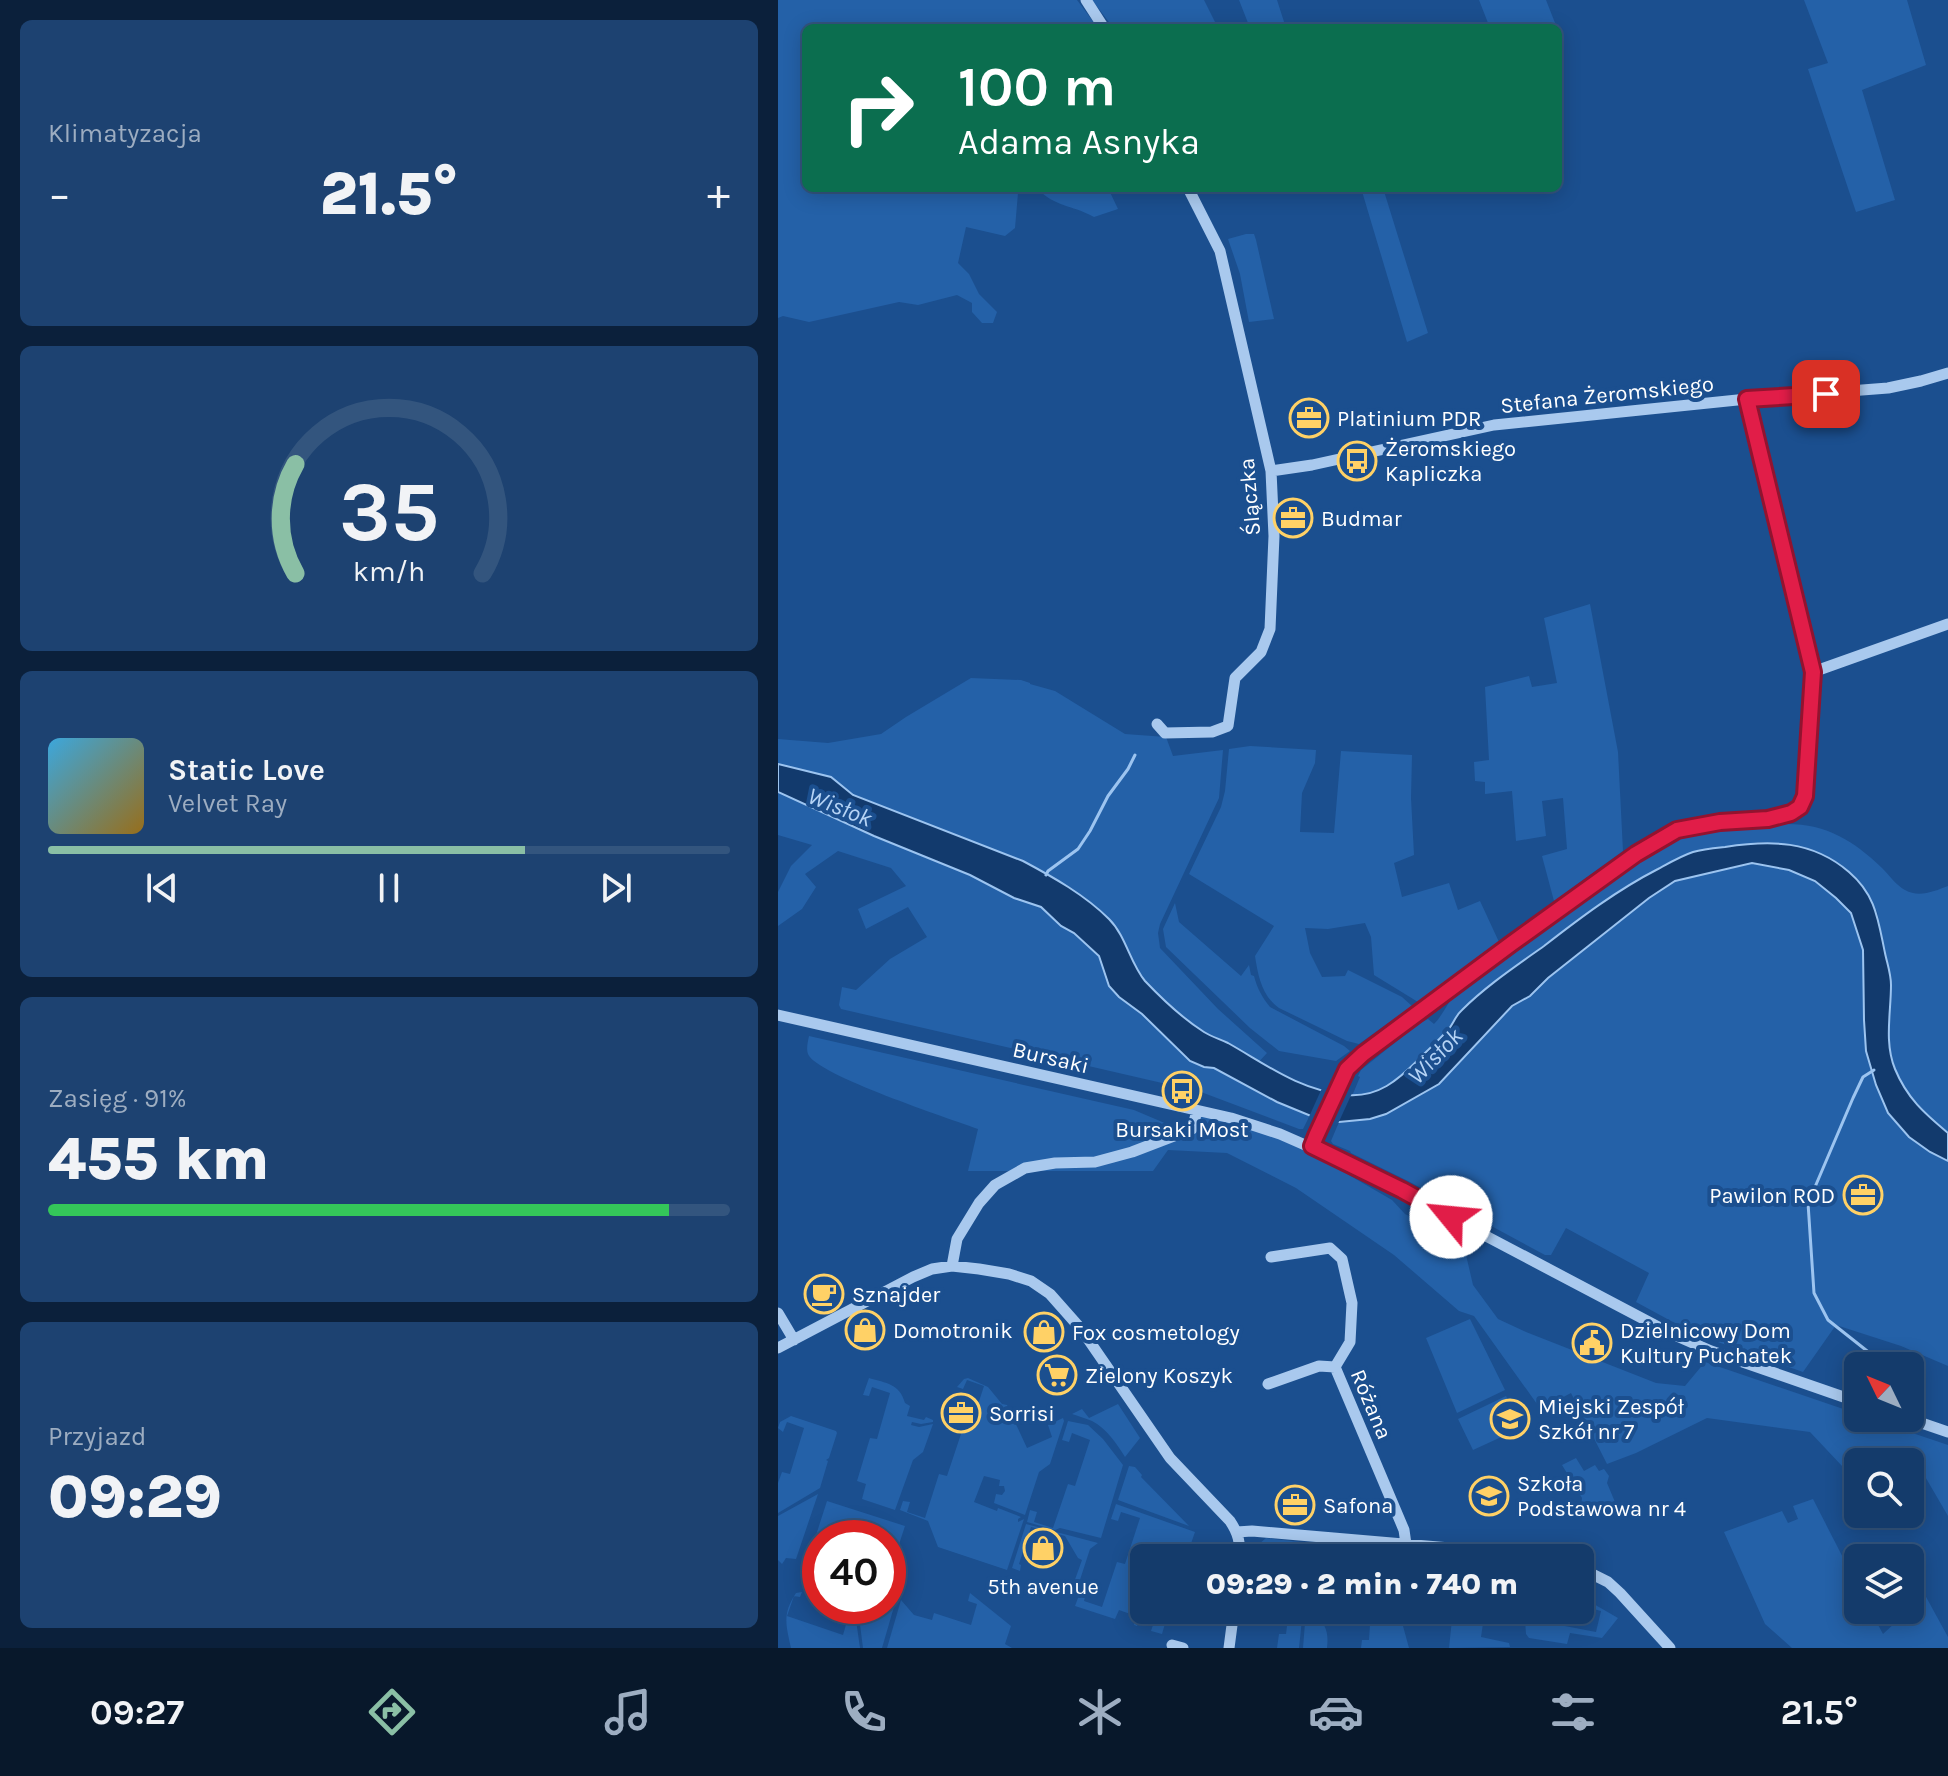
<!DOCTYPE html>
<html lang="pl">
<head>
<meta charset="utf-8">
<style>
  :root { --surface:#143b6b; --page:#1d4271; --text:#f1f3f6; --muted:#9dadc1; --line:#33557e; --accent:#8abfa5 }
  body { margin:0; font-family:Karla,sans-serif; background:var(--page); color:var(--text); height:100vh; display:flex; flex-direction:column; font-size:30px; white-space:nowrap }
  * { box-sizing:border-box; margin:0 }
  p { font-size:26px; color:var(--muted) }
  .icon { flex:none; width:44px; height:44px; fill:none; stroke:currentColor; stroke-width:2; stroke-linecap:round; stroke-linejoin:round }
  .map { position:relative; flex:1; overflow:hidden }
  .drawer { display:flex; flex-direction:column; gap:20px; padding:20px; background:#0b203b; width:778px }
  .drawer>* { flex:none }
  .guide { position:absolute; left:24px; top:24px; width:760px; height:168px; border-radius:12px; box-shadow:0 4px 20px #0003,0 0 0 2px var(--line); background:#0b6e4f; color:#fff; overflow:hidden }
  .needle { width:52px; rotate:313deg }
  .controls { position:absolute; left:1066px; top:1352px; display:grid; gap:16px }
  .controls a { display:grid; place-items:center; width:80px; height:80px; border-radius:12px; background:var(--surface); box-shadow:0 4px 20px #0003,0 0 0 2px var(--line); font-size:40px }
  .speed { position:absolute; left:24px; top:1520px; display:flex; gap:16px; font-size:40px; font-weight:700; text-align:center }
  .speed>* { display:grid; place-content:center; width:104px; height:104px; border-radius:50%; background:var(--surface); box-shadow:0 4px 20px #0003,0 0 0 2px var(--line); line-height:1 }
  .speed .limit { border:12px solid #d22; background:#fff; color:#111 }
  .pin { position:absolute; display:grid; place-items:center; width:68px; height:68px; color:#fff; margin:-34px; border-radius:16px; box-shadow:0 4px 12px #0006 }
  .me { position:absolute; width:88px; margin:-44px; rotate:298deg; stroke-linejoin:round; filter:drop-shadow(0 0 6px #0008) }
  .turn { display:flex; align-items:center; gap:28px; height:168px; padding:0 24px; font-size:36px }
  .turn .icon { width:104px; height:104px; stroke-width:2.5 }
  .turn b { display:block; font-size:56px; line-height:68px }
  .big { font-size:60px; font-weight:800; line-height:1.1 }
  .drawer .widget { flex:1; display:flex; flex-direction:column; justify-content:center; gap:12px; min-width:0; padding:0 28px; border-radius:12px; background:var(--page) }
  .drawer .dial { align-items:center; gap:0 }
  .dial svg { height:208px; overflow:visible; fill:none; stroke:var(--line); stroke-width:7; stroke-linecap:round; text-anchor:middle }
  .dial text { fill:var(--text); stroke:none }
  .song { display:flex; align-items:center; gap:24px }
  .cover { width:96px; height:96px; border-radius:12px; background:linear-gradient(135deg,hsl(200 70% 55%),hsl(40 70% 35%)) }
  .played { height:8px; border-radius:4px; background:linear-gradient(90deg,var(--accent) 70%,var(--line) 70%) }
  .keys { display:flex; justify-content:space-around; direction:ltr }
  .heat { display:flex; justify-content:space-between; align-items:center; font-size:44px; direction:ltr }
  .charge { height:12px; border-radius:6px; background:linear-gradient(90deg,#34c759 91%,var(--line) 0) }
  .trip { position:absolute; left:352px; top:1544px; width:464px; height:80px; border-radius:12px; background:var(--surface); box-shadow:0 4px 20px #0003,0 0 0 2px var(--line); font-weight:800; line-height:80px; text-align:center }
  .tab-bar { display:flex; height:128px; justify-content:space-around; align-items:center; background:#08182b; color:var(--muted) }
  .tab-bar .icon { width:56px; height:56px }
  .tab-bar .on { color:var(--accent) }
  .tab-bar b { font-size:36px; color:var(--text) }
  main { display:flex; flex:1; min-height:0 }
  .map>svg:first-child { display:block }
  .green { fill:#2461a8 }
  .water { fill:#123a6d; stroke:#9cc4f0; stroke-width:2 }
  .pier { fill:#1b4f8f }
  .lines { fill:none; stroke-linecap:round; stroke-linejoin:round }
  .stream { stroke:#9cc4f0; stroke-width:3 }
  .minor { stroke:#a9c9ee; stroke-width:11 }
  .route-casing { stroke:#92132f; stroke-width:20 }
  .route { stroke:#e11d48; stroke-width:14 }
  .labels { text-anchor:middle; stroke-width:8; stroke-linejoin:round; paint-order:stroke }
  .street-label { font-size:22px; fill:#fff; stroke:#1b4f8f }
  .poi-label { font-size:22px; fill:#fff; stroke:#1b4f8f; text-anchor:start }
  .water-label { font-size:24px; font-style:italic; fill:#b5d3f5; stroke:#1b4f8f }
</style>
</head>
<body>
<main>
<section class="drawer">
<div class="widget"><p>Klimatyzacja</p>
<div class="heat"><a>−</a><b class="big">21.5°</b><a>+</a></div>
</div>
<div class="widget dial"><svg viewBox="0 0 100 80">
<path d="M14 69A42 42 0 1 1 86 69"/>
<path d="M14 69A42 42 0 0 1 14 27" stroke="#8abfa5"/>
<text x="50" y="56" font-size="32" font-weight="700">35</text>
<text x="50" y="72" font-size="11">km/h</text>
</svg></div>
<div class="widget">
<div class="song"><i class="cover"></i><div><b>Static Love</b><p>Velvet Ray</p></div></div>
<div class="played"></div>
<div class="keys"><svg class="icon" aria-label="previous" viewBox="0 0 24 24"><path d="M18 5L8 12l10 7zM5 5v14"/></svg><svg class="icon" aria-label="pause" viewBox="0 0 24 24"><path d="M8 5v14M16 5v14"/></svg><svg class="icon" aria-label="next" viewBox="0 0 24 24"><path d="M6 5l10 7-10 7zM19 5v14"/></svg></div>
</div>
<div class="widget"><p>Zasięg · 91%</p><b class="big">455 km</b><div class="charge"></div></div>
<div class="widget"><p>Przyjazd</p><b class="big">09:29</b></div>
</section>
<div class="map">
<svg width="1170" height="1648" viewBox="0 0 1170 1648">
  <rect width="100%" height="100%" fill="#1b4f8f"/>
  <!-- green -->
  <path class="green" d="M0 0H299L320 28H28V188H330L340 209 316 217C299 207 278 206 264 193H240L237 228 227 236 188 227 180 263 191 274 201 294 219 312 215 323H204L194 312V303L179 295 140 305 121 302 31 322 5 316 0 318Z
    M314 0H426L440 28H357L346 24 334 26Z
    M461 0H499L508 28H472Z
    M701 0H768L779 28H712Z
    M1026 0H1129L1148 65 1084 90 1117 200 1078 212 1030 69 1050 63Z
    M583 188H605L650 333 629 342Z
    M468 234H476L478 240 496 319 471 322 462 274 450 239Z
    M812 604 840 752 845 851 776 901 764 856 789 849 785 798 764 801 768 836 738 841 734 791 707 794V782L697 781 696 762 711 760 707 687 751 676 754 687 779 683 766 618Z
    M193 678 243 680 252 683V684L277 691 347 734 388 737 395 756 445 750 441 798 382 924 380 933 382 948 440 1009 489 1053 477 1066 425 1067 436 1068 499 1102 532 1115 525 1129H521L423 1092 63 1009 61 1005 64 987 78 990 112 959 149 937 130 907 88 929 80 909 128 886 113 868 60 851 27 874 38 887 24 909 0 926V892L13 866 34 845 0 835V739L50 743 103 734 128 717Z
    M472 746 538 750 537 763 524 793 522 832 556 833 563 751 634 755 633 798 636 855 616 863 624 897 671 883 680 910 702 901 721 942 640 1002 596 975 593 937 587 923 550 929 527 928 532 953 544 977 567 976 570 970 624 997 634 1006 581 1044 569 1041 501 1008C484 996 480 976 477 956L496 926 411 874 443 807 447 791 451 749Z
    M1009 824C1049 824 1076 841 1104 868 1111 875 1119 886 1127 890 1141 898 1157 891 1170 886V1133L1134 1101 1116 1067 1111 1047 1110 1011 1113 982 1099 911 1048 856 1027 848 1002 843 981 842 914 852 866 876 810 913 719 981 681 1012 670 1030 624 1077 602 1089 588 1095 574 1096 582 1077 580 1076 583 1070 640 1024 650 1019 656 1024C666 1014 670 1000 681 991L857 862C872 853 886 844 902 838 934 825 974 826 1009 824Z
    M974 863 1011 870 1037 881 1058 898 1073 913 1085 950 1086 1020 1088 1051 1098 1085 1152 1152 1170 1161V1366L1123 1346 1058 1325 1025 1372 937 1341 893 1321 858 1302 871 1273 788 1228 773 1255H767L632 1182 573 1153 572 1151 555 1144 553 1141 561 1122 592 1119 608 1114 661 1084 734 1006 752 996 770 978 871 898 897 881Z
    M397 903 401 922 463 976 471 965 473 975 476 976C479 988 484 997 492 1007L566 1046 572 1051 558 1061 501 1051 472 1028 388 947 385 929Z
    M31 1036 356 1110 389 1124 413 1129 419 1111 453 1118 526 1149 614 1200 627 1214 685 1242 695 1285 720 1319 748 1332 878 1383 907 1386 927 1362 1080 1414V1418H1090L1170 1445V1516L1145 1473 1132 1474V1462H1080V1472L1064 1466 1032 1432 929 1418 858 1453 829 1464 793 1393 768 1406 759 1404 696 1316 681 1311 616 1255 518 1188 449 1153 390 1150 375 1171H190L200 1129C173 1119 38 1075 30 1054 28 1049 30 1041 31 1036Z
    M692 1319 727 1390 679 1413 648 1338Z
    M91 1378C108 1383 122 1384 127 1403L132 1406 129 1416 146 1420 148 1417 155 1420V1422L143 1424 134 1422 133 1425 141 1427 155 1424 145 1452 135 1460 117 1510 84 1499 88 1484 79 1481 92 1438 99 1439 112 1393 94 1387 91 1396 85 1395Z
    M190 1378 210 1387 224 1404 229 1405 249 1448 274 1437 270 1425 285 1418 286 1421 272 1464 261 1472 247 1515 216 1503 218 1494 224 1495 227 1491 226 1486H221L222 1480 206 1476 196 1502 219 1511 220 1508 243 1517 240 1519V1522L246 1519 229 1570 160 1547 150 1521 122 1510 125 1501 132 1502 129 1512 147 1518 161 1474 169 1476 184 1431 191 1432 206 1386 189 1380 185 1389 179 1387 186 1379Z
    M728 1396 743 1428 695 1450 680 1419Z
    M340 1404 362 1438 347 1457C339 1444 328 1428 314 1421 307 1418 300 1416 294 1414L304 1409 311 1418Z
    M13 1416 58 1431 59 1433 51 1458 48 1460 50 1461 42 1488 0 1513V1483L4 1472 12 1474 26 1428 9 1422 5 1432 0 1428 2 1422Z
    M290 1421 310 1425 325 1439 345 1465 323 1538 282 1528 277 1530 249 1522 252 1510 259 1512 256 1522 275 1528 290 1484 297 1486 312 1440 294 1433 291 1442 284 1440Z
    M798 1458 806 1471 817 1465 821 1471 826 1469 831 1476 829 1483 837 1502 810 1515 803 1506 804 1498 784 1465Z
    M351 1466 357 1467 364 1475 363 1477 411 1526 340 1500Z
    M40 1494 18 1559 8 1558 4 1564 0 1560V1516Z
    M1035 1499 1080 1587V1610H1092L1105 1634 1147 1595 1170 1637V1648H1014L987 1624 946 1532 1004 1511 1010 1523 1020 1519 1015 1506Z
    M49 1501 127 1526 110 1578V1538H42V1564L30 1560Z
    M338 1504 417 1532 408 1558H366V1610H391L384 1634 373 1631 376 1622 363 1617 359 1626 356 1625 358 1616 341 1610 337 1619 297 1606 303 1590 308 1592 306 1601 324 1607 339 1562 347 1564 362 1518 343 1512 340 1521 333 1519Z
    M248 1524 320 1543 312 1549 299 1589 294 1588 304 1560 300 1558 287 1536 253 1527 241 1564 243 1565 242 1571 234 1568Z
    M488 1538C508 1541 550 1542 564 1558H472L474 1550Z
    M24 1592 22 1597 16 1596 9 1616 65 1635 71 1614 62 1611 63 1606 69 1607 77 1613 82 1648H13C8 1625 4 1614 18 1593Z
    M120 1593 104 1648H85L80 1609 83 1606H103L99 1608 101 1612 107 1610V1606H110V1596Z
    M192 1593 233 1626 227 1644 234 1648H109L123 1600 136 1615 154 1620 156 1613 193 1625 199 1604 190 1601Z
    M814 1603 840 1618 824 1638 792 1633 789 1644 751 1638 748 1634 747 1620 761 1610H768L766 1622 818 1632 823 1611 812 1608Z
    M511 1610H525L521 1648H499L501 1634H508Z
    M528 1610H561L560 1621 547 1620 540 1612 537 1611C547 1626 551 1630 549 1648H525Z
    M593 1610H616L625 1626 631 1648H583L584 1640H591Z
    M675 1610H707L703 1637 731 1643 732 1647 671 1648Z"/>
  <!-- water -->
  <path class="water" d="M0 764 53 777 75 795 245 861C275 877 307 895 331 919 348 936 352 963 367 981 385 1000 404 1018 426 1032 434 1037 442 1039 450 1043 489 1065 521 1090 568 1095 600 1098 620 1080 641 1059 650 1050 660 1041 669 1031 675 1025 677 1016 684 1010 708 986 738 966 766 946 802 918 839 890 880 869 891 863 903 856 915 852 925 849 937 848 947 847 992 840 1034 840 1071 872 1098 895 1100 920 1107 953 1109 963 1113 974 1113 985 1113 1013 1106 1042 1117 1069 1129 1098 1146 1113 1170 1133V1161L1152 1152 1131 1137 1110 1113 1098 1085 1088 1051 1086 1020 1085 950 1073 913 1058 898 1037 881 1011 870 974 863 897 881 871 898 770 978 752 996 734 1006 661 1084 608 1114 592 1119 561 1122 533 1116 499 1102 436 1068 426 1067 412 1061 364 1014 341 997 331 986 321 956 296 933 283 926 263 907 236 898 192 875 96 836 0 792Z"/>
  <!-- pier -->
  <path class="pier" d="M544 1088 575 1091 559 1126 530 1119Z"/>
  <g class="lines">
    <!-- stream -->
    <path class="stream" d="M268 875 270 871 300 849 312 831 330 796 350 769 357 755
      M1037 1187 1075 1098 1085 1077 1096 1070
      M1030 1203 1036 1293 1050 1320 1098 1358"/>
    <!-- minor -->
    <path class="minor" d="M308 0 326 28
      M493 471 534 465 716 425 969 399 1110 388 1143 381 1170 373
      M1035 672 1170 624
      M379 724 387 733 434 732 450 726 457 678 483 652 492 629 496 536 493 471 442 251 410 188
      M0 1015 453 1118 502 1134 575 1166 892 1333 933 1351 1080 1402
      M534 1146 569 1069 585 1054 858 854 899 830 942 822 990 819 1013 813 1022 807 1027 796 1035 672 969 399
      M493 1257 552 1248 564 1259 574 1303 572 1342 557 1367 626 1530 628 1544
      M174 1266 179 1239 201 1203 217 1185 247 1168 277 1163 317 1162 354 1152 414 1129 419 1111
      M0 1313 16 1340
      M0 1348 135 1277 154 1269 174 1266 201 1269 231 1274 253 1281 272 1294 303 1329 392 1458 452 1521C460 1533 463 1543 461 1558
      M490 1384 541 1366 557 1367
      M1129 1418 1170 1432
      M459 1532 474 1531 764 1556 771 1558
      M802 1568 830 1582 842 1593 892 1648
      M394 1645 405 1648
      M451 1648 456 1610"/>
  </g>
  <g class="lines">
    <!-- route casing -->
    <g class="route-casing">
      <path id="route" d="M673 1217 624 1190 534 1146 538 1136 569 1069 585 1054 733 944 858 854 899 830 942 822 990 819 1013 813 1022 807 1027 796 1035 672 969 399 1048 394"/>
    </g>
    <!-- route -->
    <use href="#route" class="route"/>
  </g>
  <!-- icons -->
  <defs>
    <g id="office-ring" transform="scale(2)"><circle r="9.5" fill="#1b4f8f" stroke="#ffd166" stroke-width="1.5"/><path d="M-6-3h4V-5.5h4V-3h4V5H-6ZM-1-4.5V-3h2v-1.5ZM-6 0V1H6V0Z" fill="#ffd166"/></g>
    <g id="bus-ring" transform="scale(2)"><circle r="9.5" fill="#1b4f8f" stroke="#ffd166" stroke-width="1.5"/><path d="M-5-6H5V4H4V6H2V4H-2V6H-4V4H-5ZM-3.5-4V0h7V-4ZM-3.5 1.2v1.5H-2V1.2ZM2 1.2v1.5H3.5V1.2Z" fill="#ffd166"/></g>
    <g id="cafe-ring" transform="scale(2)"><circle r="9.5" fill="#1b4f8f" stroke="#ffd166" stroke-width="1.5"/><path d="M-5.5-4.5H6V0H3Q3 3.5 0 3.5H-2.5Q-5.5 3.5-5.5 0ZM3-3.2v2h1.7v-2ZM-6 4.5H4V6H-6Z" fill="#ffd166"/></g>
    <g id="shop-ring" transform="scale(2)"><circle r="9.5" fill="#1b4f8f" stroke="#ffd166" stroke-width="1.5"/><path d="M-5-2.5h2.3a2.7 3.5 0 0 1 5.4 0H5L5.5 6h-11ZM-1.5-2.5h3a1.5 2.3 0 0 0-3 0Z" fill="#ffd166"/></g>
    <g id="civic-ring" transform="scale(2)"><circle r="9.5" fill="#1b4f8f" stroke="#ffd166" stroke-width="1.5"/><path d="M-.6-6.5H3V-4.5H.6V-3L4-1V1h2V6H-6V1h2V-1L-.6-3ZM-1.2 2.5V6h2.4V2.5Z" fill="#ffd166"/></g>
    <g id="supermarket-ring" transform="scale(2)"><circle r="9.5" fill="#1b4f8f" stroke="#ffd166" stroke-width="1.5"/><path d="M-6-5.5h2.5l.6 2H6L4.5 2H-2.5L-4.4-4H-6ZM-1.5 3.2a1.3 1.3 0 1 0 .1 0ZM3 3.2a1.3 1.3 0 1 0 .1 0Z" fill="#ffd166"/></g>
    <g id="school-ring" transform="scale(2)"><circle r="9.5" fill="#1b4f8f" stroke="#ffd166" stroke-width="1.5"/><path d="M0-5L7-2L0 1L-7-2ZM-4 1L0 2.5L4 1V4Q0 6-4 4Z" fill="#ffd166"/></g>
  </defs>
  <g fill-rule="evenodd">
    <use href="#office-ring" x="531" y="418"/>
    <use href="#bus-ring" x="579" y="461"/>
    <use href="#office-ring" x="515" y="518"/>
    <use href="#bus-ring" x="404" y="1091"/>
    <use href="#office-ring" x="1085" y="1195"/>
    <use href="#cafe-ring" x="46" y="1294"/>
    <use href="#shop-ring" x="87" y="1330"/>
    <use href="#shop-ring" x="266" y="1332"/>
    <use href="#civic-ring" x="814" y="1343"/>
    <use href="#supermarket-ring" x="279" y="1375"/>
    <use href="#office-ring" x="183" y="1413"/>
    <use href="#school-ring" x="732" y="1419"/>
    <use href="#school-ring" x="711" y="1496"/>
    <use href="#office-ring" x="517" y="1505"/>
    <use href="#shop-ring" x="265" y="1548"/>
  </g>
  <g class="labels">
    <!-- street labels -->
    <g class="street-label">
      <text transform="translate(829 394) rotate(-6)" y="8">Stefana Żeromskiego</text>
      <text transform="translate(471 497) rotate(-95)" y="8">Ślączka</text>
      <text transform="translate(273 1057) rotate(13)" y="8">Bursaki</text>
      <text transform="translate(594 1404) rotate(67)" y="8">Różana</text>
    </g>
    <!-- poi labels -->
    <g class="poi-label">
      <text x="559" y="426">Platinium PDR</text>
      <text x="607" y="456">Żeromskiego<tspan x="607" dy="25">Kapliczka</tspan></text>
      <text x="543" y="526">Budmar</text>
      <text x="404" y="1137" text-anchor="middle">Bursaki Most</text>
      <text x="1057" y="1203" text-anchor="end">Pawilon ROD</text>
      <text x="74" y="1302">Sznajder</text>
      <text x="115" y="1338">Domotronik</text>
      <text x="842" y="1338">Dzielnicowy Dom<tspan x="842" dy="25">Kultury Puchatek</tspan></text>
      <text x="294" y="1340">Fox cosmetology</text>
      <text x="307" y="1383">Zielony Koszyk</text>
      <text x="760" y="1414">Miejski Zespół<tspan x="760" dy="25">Szkół nr 7</tspan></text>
      <text x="211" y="1421">Sorrisi</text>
      <text x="739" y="1491">Szkoła<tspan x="739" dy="25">Podstawowa nr 4</tspan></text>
      <text x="545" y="1513">Safona</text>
      <text x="265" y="1594" text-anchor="middle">5th avenue</text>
    </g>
    <!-- water labels -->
    <g class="water-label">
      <text transform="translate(62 807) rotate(22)" y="8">Wisłok</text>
      <text transform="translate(657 1056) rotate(-46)" y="8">Wisłok</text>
    </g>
  </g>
</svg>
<div class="controls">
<a><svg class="needle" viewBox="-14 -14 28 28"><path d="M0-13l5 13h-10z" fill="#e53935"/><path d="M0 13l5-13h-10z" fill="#9dadc1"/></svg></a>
<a><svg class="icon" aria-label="search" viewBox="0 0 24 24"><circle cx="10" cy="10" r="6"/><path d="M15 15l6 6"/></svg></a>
<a><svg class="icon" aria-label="layers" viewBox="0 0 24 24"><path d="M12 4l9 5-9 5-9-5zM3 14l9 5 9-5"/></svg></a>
</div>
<div class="speed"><div class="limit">40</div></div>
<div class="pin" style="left:1048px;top:394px;background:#d93025"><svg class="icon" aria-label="arrive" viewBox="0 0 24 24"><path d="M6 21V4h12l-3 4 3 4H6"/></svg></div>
<svg class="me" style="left:673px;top:1217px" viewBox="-20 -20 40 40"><circle r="19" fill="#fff"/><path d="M0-13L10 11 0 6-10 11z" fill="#e11d48"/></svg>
<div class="trip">09:29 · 2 min · 740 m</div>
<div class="guide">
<div class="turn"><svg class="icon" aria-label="right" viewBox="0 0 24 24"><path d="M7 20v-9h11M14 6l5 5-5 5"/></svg><div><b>100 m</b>Adama Asnyka</div></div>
</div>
</div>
</main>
<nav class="tab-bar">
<b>09:27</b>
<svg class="icon on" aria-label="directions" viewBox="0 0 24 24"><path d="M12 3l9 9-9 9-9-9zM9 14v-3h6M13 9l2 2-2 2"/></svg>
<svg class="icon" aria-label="music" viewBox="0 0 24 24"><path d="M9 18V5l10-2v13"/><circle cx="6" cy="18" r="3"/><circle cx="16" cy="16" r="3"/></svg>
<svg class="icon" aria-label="phone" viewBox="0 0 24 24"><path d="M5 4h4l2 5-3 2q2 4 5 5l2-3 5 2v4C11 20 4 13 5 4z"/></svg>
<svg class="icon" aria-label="climate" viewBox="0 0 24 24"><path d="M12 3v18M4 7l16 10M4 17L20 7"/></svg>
<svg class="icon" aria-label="car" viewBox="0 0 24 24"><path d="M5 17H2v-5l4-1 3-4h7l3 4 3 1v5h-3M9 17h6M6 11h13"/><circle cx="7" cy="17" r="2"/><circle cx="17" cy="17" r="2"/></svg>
<svg class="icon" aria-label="filters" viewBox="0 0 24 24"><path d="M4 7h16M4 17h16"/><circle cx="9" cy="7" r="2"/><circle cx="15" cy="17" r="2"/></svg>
<b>21.5°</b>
</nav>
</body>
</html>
